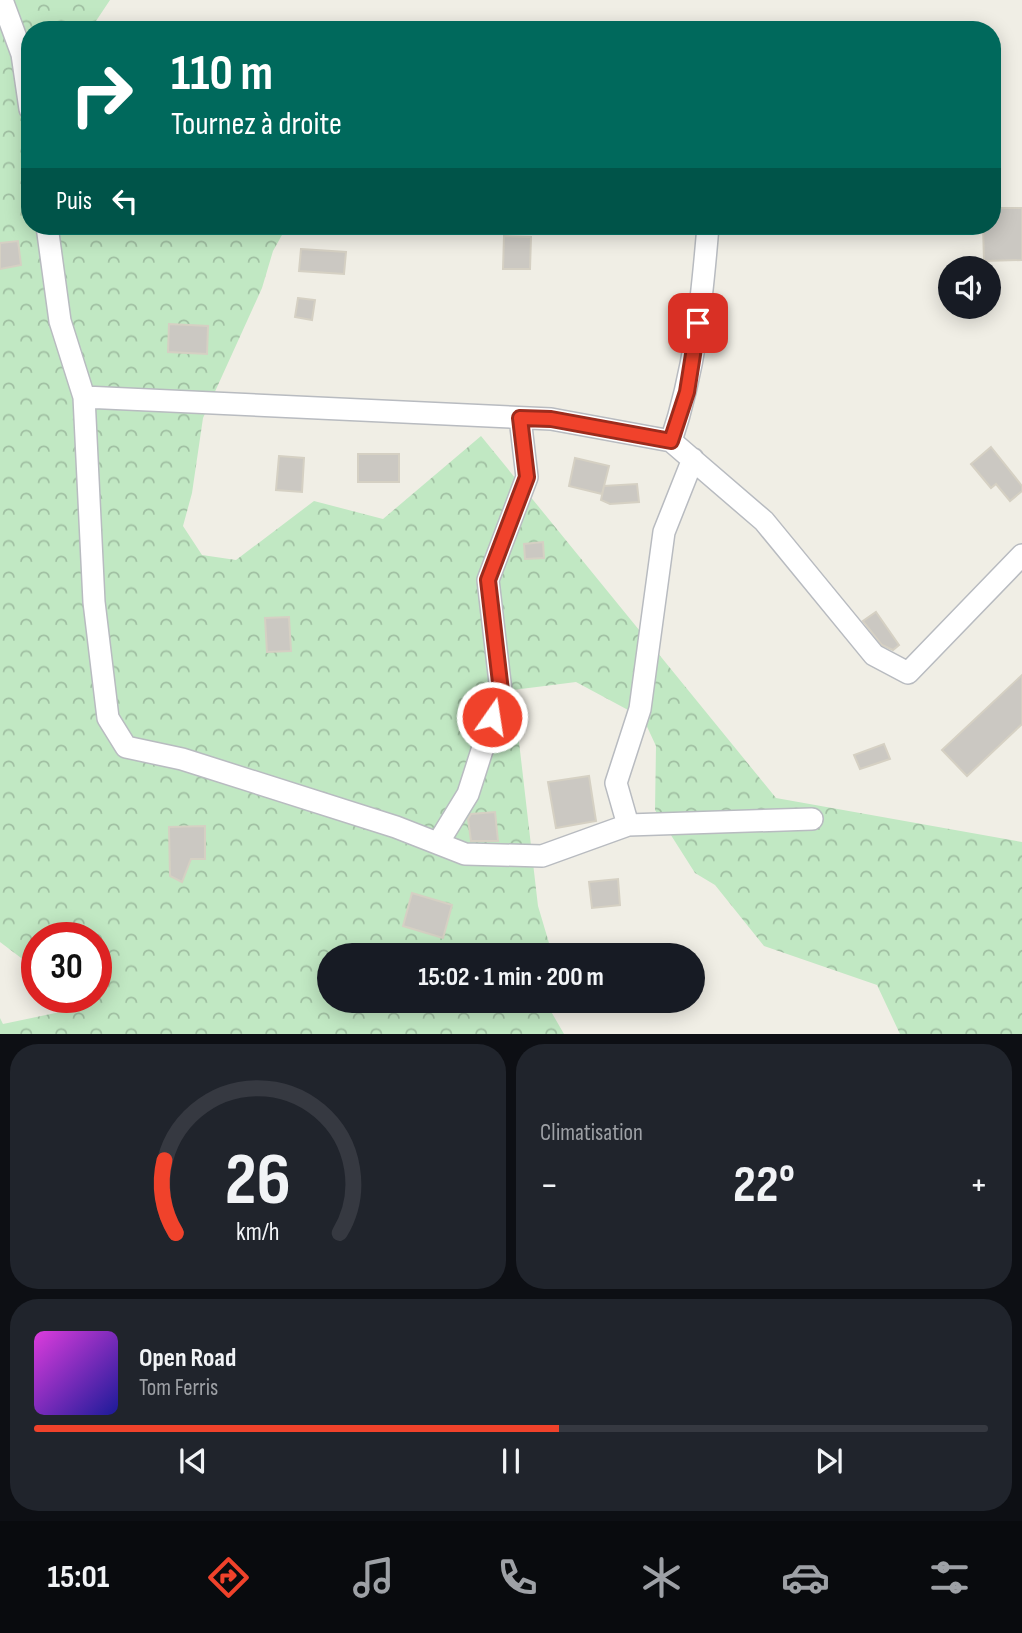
<!DOCTYPE html>
<html lang="fr">
<head>
<meta charset="utf-8">
<style>
  :root { --surface:#171b24; --page:#20242c; --text:#f1f3f6; --muted:#9ea1a6; --line:#363941; --accent:#f0422b }
  body { margin:0; font-family:"Sofia Sans Condensed",sans-serif; background:var(--page); color:var(--text); height:100vh; display:flex; flex-direction:column; font-size:26px; white-space:nowrap }
  * { box-sizing:border-box; margin:0 }
  p { font-size:23px; color:var(--muted) }
  .icon { flex:none; width:38px; height:38px; fill:none; stroke:currentColor; stroke-width:2; stroke-linecap:round; stroke-linejoin:round }
  .map { position:relative; height:1034px; overflow:hidden }
  .panel { display:flex; flex-direction:column; gap:10px; padding:10px; background:#0d0f14; flex:1 }
  .panel>* { flex:none }
  .banner { position:absolute; left:21px; top:21px; width:980px; height:214px; border-radius:28px; box-shadow:0 4px 18px #0003; background:#00695c; color:#fff; overflow:hidden }
  .controls { position:absolute; left:938px; top:256px; display:grid; gap:14px }
  .controls a { display:grid; place-items:center; width:63px; height:63px; border-radius:50%; background:var(--surface); box-shadow:0 4px 18px #0003; font-size:35px }
  .speed { position:absolute; left:21px; top:922px; display:flex; gap:14px; font-size:35px; font-weight:700; text-align:center }
  .speed>* { display:grid; place-content:center; width:91px; height:91px; border-radius:50%; background:var(--surface); box-shadow:0 4px 18px #0003; line-height:1 }
  .speed .limit { border:10px solid #d22; background:#fff; color:#111 }
  .pin { position:absolute; display:grid; place-items:center; width:60px; height:60px; color:#fff; margin:-30px; border-radius:14px; box-shadow:0 4px 10px #0006 }
  .me { position:absolute; width:77px; margin:-38px; rotate:13deg; stroke-linejoin:round; filter:drop-shadow(0 0 5px #0008) }
  .turn { display:flex; align-items:center; gap:24px; height:147px; padding:0 35px; font-size:32px }
  .turn .icon { width:91px; height:91px; stroke-width:2.5 }
  .turn b { display:block; font-size:49px; line-height:60px }
  .then { display:flex; align-items:center; height:66px; padding:0 35px; background:#0003; gap:14px; font-size:26px }
  .big { font-size:52px; font-weight:700; line-height:1.1 }
  .panel .widget { flex:1; display:flex; flex-direction:column; justify-content:center; gap:10px; min-width:0; padding:0 24px; border-radius:28px; background:var(--page) }
  .panel .dial { align-items:center; gap:0 }
  .dial svg { height:182px; overflow:visible; fill:none; stroke:var(--line); stroke-width:7; stroke-linecap:round; text-anchor:middle }
  .dial text { fill:var(--text); stroke:none }
  .song { display:flex; align-items:center; gap:21px }
  .cover { width:84px; height:84px; border-radius:10px; background:linear-gradient(135deg,hsl(300 70% 55%),hsl(240 70% 35%)) }
  .played { height:7px; border-radius:4px; background:linear-gradient(90deg,var(--accent) 55%,var(--line) 55%) }
  .keys { display:flex; justify-content:space-around; direction:ltr }
  .heat { display:flex; justify-content:space-between; align-items:center; font-size:38px; direction:ltr }
  .panel .tiles { flex:1; display:grid; gap:10px; grid-template-columns:1fr 1fr }
  .widget:last-child { grid-column:span 2 }
  .trip { position:absolute; left:317px; top:943px; width:388px; height:70px; border-radius:35px; background:var(--surface); box-shadow:0 4px 18px #0003; font-weight:700; line-height:70px; text-align:center }
  .menu { display:flex; height:112px; justify-content:space-around; align-items:center; background:#090b0e; color:var(--muted) }
  .menu .icon { width:49px; height:49px }
  .menu .selected { color:var(--accent) }
  .menu b { font-size:32px; color:var(--text) }
  .map>svg:first-child { display:block }
  .forest { fill:url(#forest-crowns) }
  .building { fill:#cbc8c2; stroke:#d5d0c3; stroke-width:2 }
  .lines { fill:none; stroke-linecap:round; stroke-linejoin:round }
  .street-casing { stroke:#b8bbc0; stroke-width:24 }
  .street { stroke:#fff; stroke-width:21 }
  .route-casing { stroke:#9c2b1c; stroke-width:18 }
  .route { stroke:#f0422b; stroke-width:12 }
</style>
</head>
<body>
<div class="map">
<svg width="1022" height="1035" viewBox="0 0 1022 1035">
  <defs>
    <pattern id="forest-crowns" width="20" height="18" patternUnits="userSpaceOnUse" patternTransform="scale(1.75)"><rect width="20" height="18" fill="#c1e8c3"/><path d="M2 6a3 3 0 1 1 6 0M12 15a3 3 0 1 1 6 0" fill="none" stroke="#a0bfa2"/></pattern>
  </defs>
  <rect width="100%" height="100%" fill="#f0eee5"/>
  <!-- forest -->
  <path class="forest" d="M0 0H110L90 30H30V226H287L273 251 262 288 203 418 192 493 183 526 202 555 236 560 314 501 383 519 481 436 776 798 1022 842V1034H900L877 985 764 946 715 885 695 873 655 810 656 746 643 718 576 682 513 690 538 906 549 943 548 955 329 956V1001H545L564 1034 0 1035V1018L3 1024 84 1007 73 998H96V938H37V970L0 942Z"/>
  <!-- building -->
  <path class="building" d="M992 208H1022V260L984 261 983 226H992Z
    M504 236 531 237 530 269H503Z
    M18 241 21 265 0 269V243Z
    M301 249 346 252 344 274 299 271Z
    M298 298 315 300 312 320 295 317Z
    M169 324 208 326 207 354 168 352Z
    M991 447 1022 486V491L1010 501 996 484 991 488 971 464Z
    M358 454H399V482H358Z
    M279 456 304 458 302 492 276 490Z
    M575 458 609 466 602 494 569 486Z
    M637 484 639 502 610 504 601 500 604 486Z
    M543 542 544 558 525 559 524 544Z
    M876 612 899 645 893 650 882 645 863 621Z
    M289 617 291 651 267 652 265 618Z
    M1022 675V724L967 776 942 750Z
    M884 744 890 759 860 769 854 755Z
    M589 776 596 821 556 828 548 782Z
    M495 812 498 841H471L468 819 471 814Z
    M205 826V859H191L182 882 170 876 169 827Z
    M618 879 620 905 592 908 589 882Z
    M412 893 452 905 443 938 403 926Z"/>
  <g class="lines">
    <!-- street casing -->
    <g class="street-casing">
      <path id="street" d="M2 0 22 54 30 109
        M47 226 60 321 84 397 94 602 108 718 126 747 182 759 396 827 465 854 542 856 628 825 812 819
        M84 397 551 419 671 441 764 521 874 655 908 673 1022 555
        M671 441C695 370 702 299 708 226
        M628 825 616 783 640 709 664 532 693 459
        M438 843 468 794 501 691 488 580 527 477 520 418"/>
    </g>
    <!-- street -->
    <use href="#street" class="street"/>
  </g>
  <g class="lines">
    <!-- route casing -->
    <g class="route-casing">
      <path id="route" d="M492 717 501 691 488 580 527 477 520 418 551 419 671 441 687 392 698 323"/>
    </g>
    <!-- route -->
    <use href="#route" class="route"/>
  </g>
</svg>
<div class="controls">
<a><svg class="icon" aria-label="sound" viewBox="0 0 24 24"><path d="M4 9h4l5-4v14l-5-4H4zM17 9q2 3 0 6"/></svg></a>
</div>
<div class="speed"><div class="limit">30</div></div>
<div class="pin" style="left:698px;top:323px;background:#d93025"><svg class="icon" aria-label="arrive" viewBox="0 0 24 24"><path d="M6 21V4h12l-3 4 3 4H6"/></svg></div>
<svg class="me" style="left:492px;top:717px" viewBox="-20 -20 40 40"><circle r="17" fill="#f0422b" stroke="#fff" stroke-width="3"/><path d="M0-11L8 9 0 5-8 9z" fill="#fff"/></svg>
<div class="trip">15:02 · 1 min · 200 m</div>
<div class="banner">
<div class="turn"><svg class="icon" aria-label="right" viewBox="0 0 24 24"><path d="M7 20v-9h11M14 6l5 5-5 5"/></svg><div><b>110 m</b>Tournez à droite</div></div>
<div class="then">Puis<svg class="icon" aria-label="left" viewBox="0 0 24 24"><path d="M17 20v-9H6M10 6l-5 5 5 5"/></svg></div>
</div>
</div>
<section class="panel">
<div class="tiles">
<div class="widget dial"><svg viewBox="0 0 100 80">
<path d="M14 69A42 42 0 1 1 86 69"/>
<path d="M14 69A42 42 0 0 1 9 37" stroke="#f0422b"/>
<text x="50" y="56" font-size="32" font-weight="700">26</text>
<text x="50" y="72" font-size="11">km/h</text>
</svg></div>
<div class="widget"><p>Climatisation</p>
<div class="heat"><a>−</a><b class="big">22°</b><a>+</a></div>
</div>
<div class="widget">
<div class="song"><i class="cover"></i><div><b>Open Road</b><p>Tom Ferris</p></div></div>
<div class="played"></div>
<div class="keys"><svg class="icon" aria-label="previous" viewBox="0 0 24 24"><path d="M18 5L8 12l10 7zM5 5v14"/></svg><svg class="icon" aria-label="pause" viewBox="0 0 24 24"><path d="M8 5v14M16 5v14"/></svg><svg class="icon" aria-label="next" viewBox="0 0 24 24"><path d="M6 5l10 7-10 7zM19 5v14"/></svg></div>
</div>
</div>
</section>
<nav class="menu">
<b>15:01</b>
<svg class="icon selected" aria-label="directions" viewBox="0 0 24 24"><path d="M12 3l9 9-9 9-9-9zM9 14v-3h6M13 9l2 2-2 2"/></svg>
<svg class="icon" aria-label="music" viewBox="0 0 24 24"><path d="M9 18V5l10-2v13"/><circle cx="6" cy="18" r="3"/><circle cx="16" cy="16" r="3"/></svg>
<svg class="icon" aria-label="phone" viewBox="0 0 24 24"><path d="M5 4h4l2 5-3 2q2 4 5 5l2-3 5 2v4C11 20 4 13 5 4z"/></svg>
<svg class="icon" aria-label="climate" viewBox="0 0 24 24"><path d="M12 3v18M4 7l16 10M4 17L20 7"/></svg>
<svg class="icon" aria-label="car" viewBox="0 0 24 24"><path d="M5 17H2v-5l4-1 3-4h7l3 4 3 1v5h-3M9 17h6M6 11h13"/><circle cx="7" cy="17" r="2"/><circle cx="17" cy="17" r="2"/></svg>
<svg class="icon" aria-label="filters" viewBox="0 0 24 24"><path d="M4 7h16M4 17h16"/><circle cx="9" cy="7" r="2"/><circle cx="15" cy="17" r="2"/></svg>
</nav>
</body>
</html>
